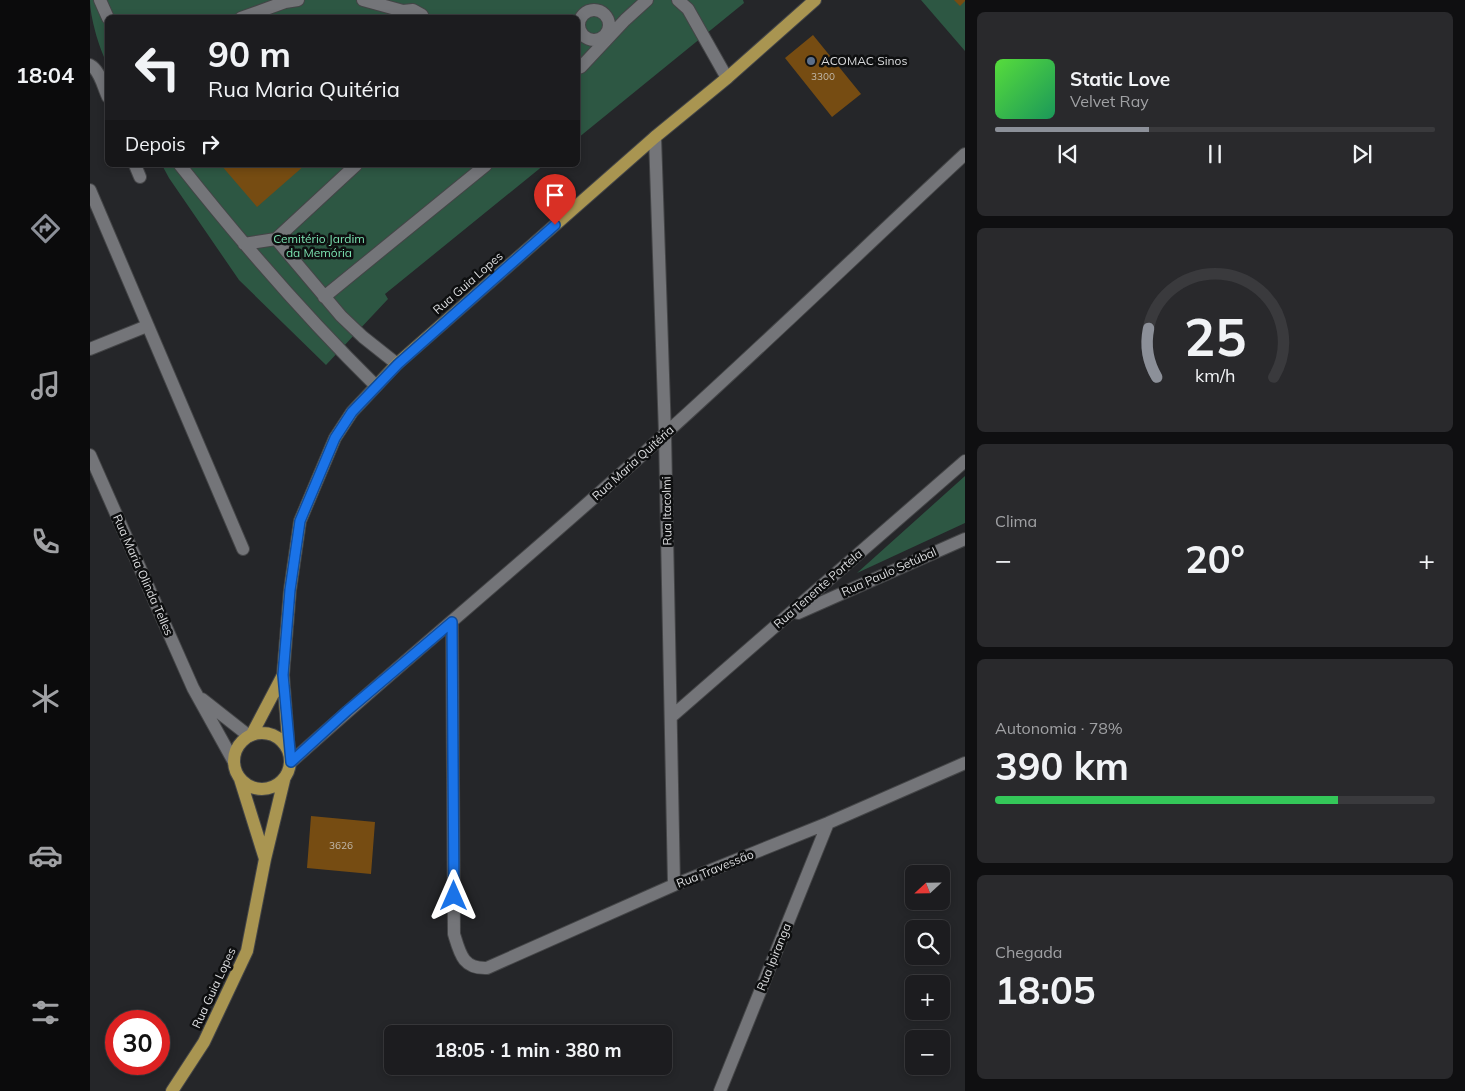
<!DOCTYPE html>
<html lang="pt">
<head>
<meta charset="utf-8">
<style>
  :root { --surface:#1c1c1f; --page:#29292c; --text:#f1f3f6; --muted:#a0a1a4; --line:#3a3a3d; --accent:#8c9099 }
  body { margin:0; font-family:Mulish,sans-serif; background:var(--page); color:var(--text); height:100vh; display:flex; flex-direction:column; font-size:19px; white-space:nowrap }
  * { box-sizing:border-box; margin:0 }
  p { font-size:16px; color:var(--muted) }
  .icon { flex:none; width:28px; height:28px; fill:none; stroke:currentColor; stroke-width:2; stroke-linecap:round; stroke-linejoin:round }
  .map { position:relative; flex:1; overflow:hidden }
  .side { display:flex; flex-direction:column; gap:12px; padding:12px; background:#0f0f11; width:500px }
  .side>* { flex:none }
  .top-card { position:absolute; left:15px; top:15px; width:475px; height:152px; border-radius:8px; box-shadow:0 2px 8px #0003,0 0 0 1px var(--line); background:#1c1c1f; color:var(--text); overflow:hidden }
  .needle { width:32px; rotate:248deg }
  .controls { position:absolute; left:815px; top:865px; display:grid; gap:10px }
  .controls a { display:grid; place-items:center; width:45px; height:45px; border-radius:8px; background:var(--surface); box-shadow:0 2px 8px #0003,0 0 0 1px var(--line); font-size:25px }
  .speed { position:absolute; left:15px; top:1010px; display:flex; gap:10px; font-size:25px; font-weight:700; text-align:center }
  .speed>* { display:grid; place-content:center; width:65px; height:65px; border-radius:50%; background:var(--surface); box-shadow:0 2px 8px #0003,0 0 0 1px var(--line); line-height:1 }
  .speed .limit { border:8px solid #d22; background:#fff; color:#111 }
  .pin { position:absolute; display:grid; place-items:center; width:42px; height:42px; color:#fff; margin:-51px -21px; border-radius:50% 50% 50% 0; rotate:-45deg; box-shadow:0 0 5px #0007 }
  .pin .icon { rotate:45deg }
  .me { position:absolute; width:55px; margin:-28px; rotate:0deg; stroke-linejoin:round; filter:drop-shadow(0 0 4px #0008) }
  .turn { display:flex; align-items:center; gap:18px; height:105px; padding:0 20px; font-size:22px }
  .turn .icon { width:65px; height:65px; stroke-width:2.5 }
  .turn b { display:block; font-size:35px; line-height:42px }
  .then { display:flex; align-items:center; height:48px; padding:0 20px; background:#0003; gap:10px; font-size:19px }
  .big { font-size:38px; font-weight:700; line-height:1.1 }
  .side .card { flex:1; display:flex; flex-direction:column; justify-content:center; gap:8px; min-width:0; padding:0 18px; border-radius:8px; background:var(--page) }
  .side .dial { align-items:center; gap:0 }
  .dial svg { height:130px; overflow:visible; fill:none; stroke:var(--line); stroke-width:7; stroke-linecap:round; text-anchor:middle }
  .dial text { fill:var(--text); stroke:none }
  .song { display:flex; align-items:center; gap:15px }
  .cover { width:60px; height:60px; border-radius:8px; background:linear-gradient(135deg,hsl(110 70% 55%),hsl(150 70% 35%)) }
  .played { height:5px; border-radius:2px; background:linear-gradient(90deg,var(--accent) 35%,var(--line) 35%) }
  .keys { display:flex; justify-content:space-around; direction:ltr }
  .heat { display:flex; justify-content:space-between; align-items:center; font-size:28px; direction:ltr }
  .charge { height:8px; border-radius:4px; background:linear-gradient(90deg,#34c759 78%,var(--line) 0) }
  .trip { position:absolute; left:294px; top:1025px; width:288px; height:50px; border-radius:8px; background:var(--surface); box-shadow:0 2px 8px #0003,0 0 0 1px var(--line); font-weight:700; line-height:50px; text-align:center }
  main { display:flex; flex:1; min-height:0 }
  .dock { display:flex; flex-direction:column; width:90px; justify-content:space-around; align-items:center; background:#0b0b0c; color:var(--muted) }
  .dock .icon { width:35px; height:35px }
  .dock .current { color:var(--accent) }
  .dock b { font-size:22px; color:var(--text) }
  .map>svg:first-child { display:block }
  .green { fill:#2d5743 }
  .building { fill:#764c12 }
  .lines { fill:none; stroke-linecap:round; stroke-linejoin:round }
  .minor-casing { stroke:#444547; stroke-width:14 }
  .major-casing { stroke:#444547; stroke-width:14 }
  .minor { stroke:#747579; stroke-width:12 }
  .major { stroke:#a99551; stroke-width:12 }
  .route-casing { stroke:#114b97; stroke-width:12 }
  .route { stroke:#1a73e8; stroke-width:9 }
  .service-dot { fill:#5c6f8a; stroke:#0e0f10; stroke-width:2 }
  .labels { text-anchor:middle; stroke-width:5; stroke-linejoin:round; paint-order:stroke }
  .number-label { font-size:10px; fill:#c2b9ac }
  .poi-label { font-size:12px; fill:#dcdddf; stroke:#0e0f10; text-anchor:start }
  .park-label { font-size:12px; fill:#7be1b0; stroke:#0e0f10 }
  .street-label { font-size:12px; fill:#dcdddf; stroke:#0e0f10 }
</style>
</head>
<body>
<main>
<nav class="dock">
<b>18:04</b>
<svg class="icon current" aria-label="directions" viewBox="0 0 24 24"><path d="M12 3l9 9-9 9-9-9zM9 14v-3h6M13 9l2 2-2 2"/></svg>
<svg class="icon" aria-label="music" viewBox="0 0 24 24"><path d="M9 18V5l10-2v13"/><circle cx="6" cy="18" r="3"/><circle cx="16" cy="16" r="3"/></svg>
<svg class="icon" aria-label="phone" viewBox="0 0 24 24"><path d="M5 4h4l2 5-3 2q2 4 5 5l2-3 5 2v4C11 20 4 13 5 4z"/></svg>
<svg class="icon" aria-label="climate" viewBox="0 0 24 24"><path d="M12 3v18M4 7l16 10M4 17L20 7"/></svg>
<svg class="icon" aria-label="car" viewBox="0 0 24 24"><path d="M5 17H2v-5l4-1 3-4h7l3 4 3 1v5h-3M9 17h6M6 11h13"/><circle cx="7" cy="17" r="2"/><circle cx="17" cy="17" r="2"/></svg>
<svg class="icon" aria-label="filters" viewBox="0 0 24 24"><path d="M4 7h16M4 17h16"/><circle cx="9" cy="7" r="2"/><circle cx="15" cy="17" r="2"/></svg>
</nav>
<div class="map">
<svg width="875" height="1091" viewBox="0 0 875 1091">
  <rect width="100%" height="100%" fill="#252629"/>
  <!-- green -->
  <path class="green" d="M0 0H653L654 3 488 138V18H18L17 63C9 48 0 17 0 0Z
    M831 0H875V51Z
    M72 165H454L295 294 298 299 236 365 149 280 79 178Z
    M875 476V523L767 573Z"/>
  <!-- building -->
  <path class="building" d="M864 0H875V1L870 6Z
    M723 35 771 94 742 117 695 58Z
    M131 165H215L167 207Z
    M221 816 285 822 281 874 217 868Z"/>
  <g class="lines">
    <!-- minor casing -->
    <g class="minor-casing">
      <path id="minor" d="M10 0 18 18
        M273 0 313 11 323 10 332 15 333 18
        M588 0 598 9 637 78
        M489 25a15 15 0 1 1 30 0a15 15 0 1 1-30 0Z
        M151 18 195 2 208 0
        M0 65C10 70 13 87 18 97
        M488 68 491 67 535 20 557 0
        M565 137 575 434 584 885
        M45 165 50 177
        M90 165C151 242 216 317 286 386
        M0 190 153 549
        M186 239 251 316 273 337 307 364
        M154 244 186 239 266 165
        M234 297 396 165
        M0 349 57 326
        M0 455 103 688 144 762
        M708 613 875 539
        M362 622 364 934C370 954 373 969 397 968L584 885 738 823 875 763
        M112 699 159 736
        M581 717 875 461
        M201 762C324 651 453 546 575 434 677 342 775 247 875 154
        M630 1091 738 823"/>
    </g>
    <!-- major casing -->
    <g class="major-casing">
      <path id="major" d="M144 761a28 28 0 1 1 56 0a28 28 0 1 1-56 0Z
        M162 734 193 675
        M199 752 193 675 200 590 210 521 245 438 262 412 307 364 565 137 637 78 725 0
        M150 779 175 859
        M82 1091 114 1042 157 951 175 859 194 780"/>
    </g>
    <!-- minor -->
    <use href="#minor" class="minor"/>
    <!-- major -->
    <use href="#major" class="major"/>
  </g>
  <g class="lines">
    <!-- route casing -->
    <g class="route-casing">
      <path id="route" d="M364 896 362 622 257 711 201 762 193 675 200 590 210 521 245 438 262 412 308 364 465 225"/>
    </g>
    <!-- route -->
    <use href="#route" class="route"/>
  </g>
  <!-- markers -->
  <circle class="service-dot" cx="721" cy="61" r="5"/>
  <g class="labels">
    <!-- number labels -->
    <g class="number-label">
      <text x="733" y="80">3300</text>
      <text x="251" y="849">3626</text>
    </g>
    <!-- poi labels -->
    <g class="poi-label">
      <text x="731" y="65">ACOMAC Sinos</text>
    </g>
    <!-- park labels -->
    <g class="park-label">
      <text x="229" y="243">Cemitério Jardim<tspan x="229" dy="14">da Memória</tspan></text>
    </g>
    <!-- street labels -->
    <g class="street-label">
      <text transform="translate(378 283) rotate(-41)" y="4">Rua Guia Lopes</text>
      <text transform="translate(543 463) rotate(-42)" y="4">Rua Maria Quitéria</text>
      <text transform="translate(577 511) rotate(-91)" y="4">Rua Itacolmi</text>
      <text transform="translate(799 572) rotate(-24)" y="4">Rua Paulo Setúbal</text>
      <text transform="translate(53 575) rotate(66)" y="4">Rua Maria Olinda Telles</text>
      <text transform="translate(728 589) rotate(-41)" y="4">Rua Tenente Portela</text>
      <text transform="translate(625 869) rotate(-22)" y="4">Rua Travessão</text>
      <text transform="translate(684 957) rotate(-68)" y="4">Rua Ipiranga</text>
      <text transform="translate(124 988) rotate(-65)" y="4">Rua Guia Lopes</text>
    </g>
  </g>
</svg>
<div class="controls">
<a><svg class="needle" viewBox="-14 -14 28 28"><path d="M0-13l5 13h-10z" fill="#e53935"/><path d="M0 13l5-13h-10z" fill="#a0a1a4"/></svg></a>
<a><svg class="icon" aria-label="search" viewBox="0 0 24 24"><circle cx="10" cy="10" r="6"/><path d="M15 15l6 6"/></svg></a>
<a>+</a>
<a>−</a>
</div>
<div class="speed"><div class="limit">30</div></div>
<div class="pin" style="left:465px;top:225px;background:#d93025"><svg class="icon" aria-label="arrive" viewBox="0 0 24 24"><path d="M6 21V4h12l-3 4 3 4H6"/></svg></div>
<svg class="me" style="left:364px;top:896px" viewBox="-20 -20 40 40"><path d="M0-17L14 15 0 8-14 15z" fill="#1a73e8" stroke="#fff" stroke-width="4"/></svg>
<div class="trip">18:05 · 1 min · 380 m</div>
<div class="top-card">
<div class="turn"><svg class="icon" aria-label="left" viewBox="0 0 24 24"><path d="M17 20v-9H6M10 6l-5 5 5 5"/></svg><div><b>90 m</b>Rua Maria Quitéria</div></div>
<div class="then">Depois<svg class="icon" aria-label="right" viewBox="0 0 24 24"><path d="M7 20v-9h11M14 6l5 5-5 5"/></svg></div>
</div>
</div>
<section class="side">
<div class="card">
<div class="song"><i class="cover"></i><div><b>Static Love</b><p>Velvet Ray</p></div></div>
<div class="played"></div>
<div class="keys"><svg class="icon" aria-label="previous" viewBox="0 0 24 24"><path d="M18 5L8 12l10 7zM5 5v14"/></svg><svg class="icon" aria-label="pause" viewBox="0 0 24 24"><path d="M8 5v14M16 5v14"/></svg><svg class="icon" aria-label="next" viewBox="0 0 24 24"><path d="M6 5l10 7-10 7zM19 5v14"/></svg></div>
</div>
<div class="card dial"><svg viewBox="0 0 100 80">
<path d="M14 69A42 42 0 1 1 86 69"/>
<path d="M14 69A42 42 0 0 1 9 39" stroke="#8c9099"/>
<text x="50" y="56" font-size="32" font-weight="700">25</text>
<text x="50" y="72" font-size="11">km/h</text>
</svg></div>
<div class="card"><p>Clima</p>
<div class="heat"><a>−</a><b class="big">20°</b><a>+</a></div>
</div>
<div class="card"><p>Autonomia · 78%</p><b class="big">390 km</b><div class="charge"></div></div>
<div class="card"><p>Chegada</p><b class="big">18:05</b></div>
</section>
</main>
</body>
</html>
